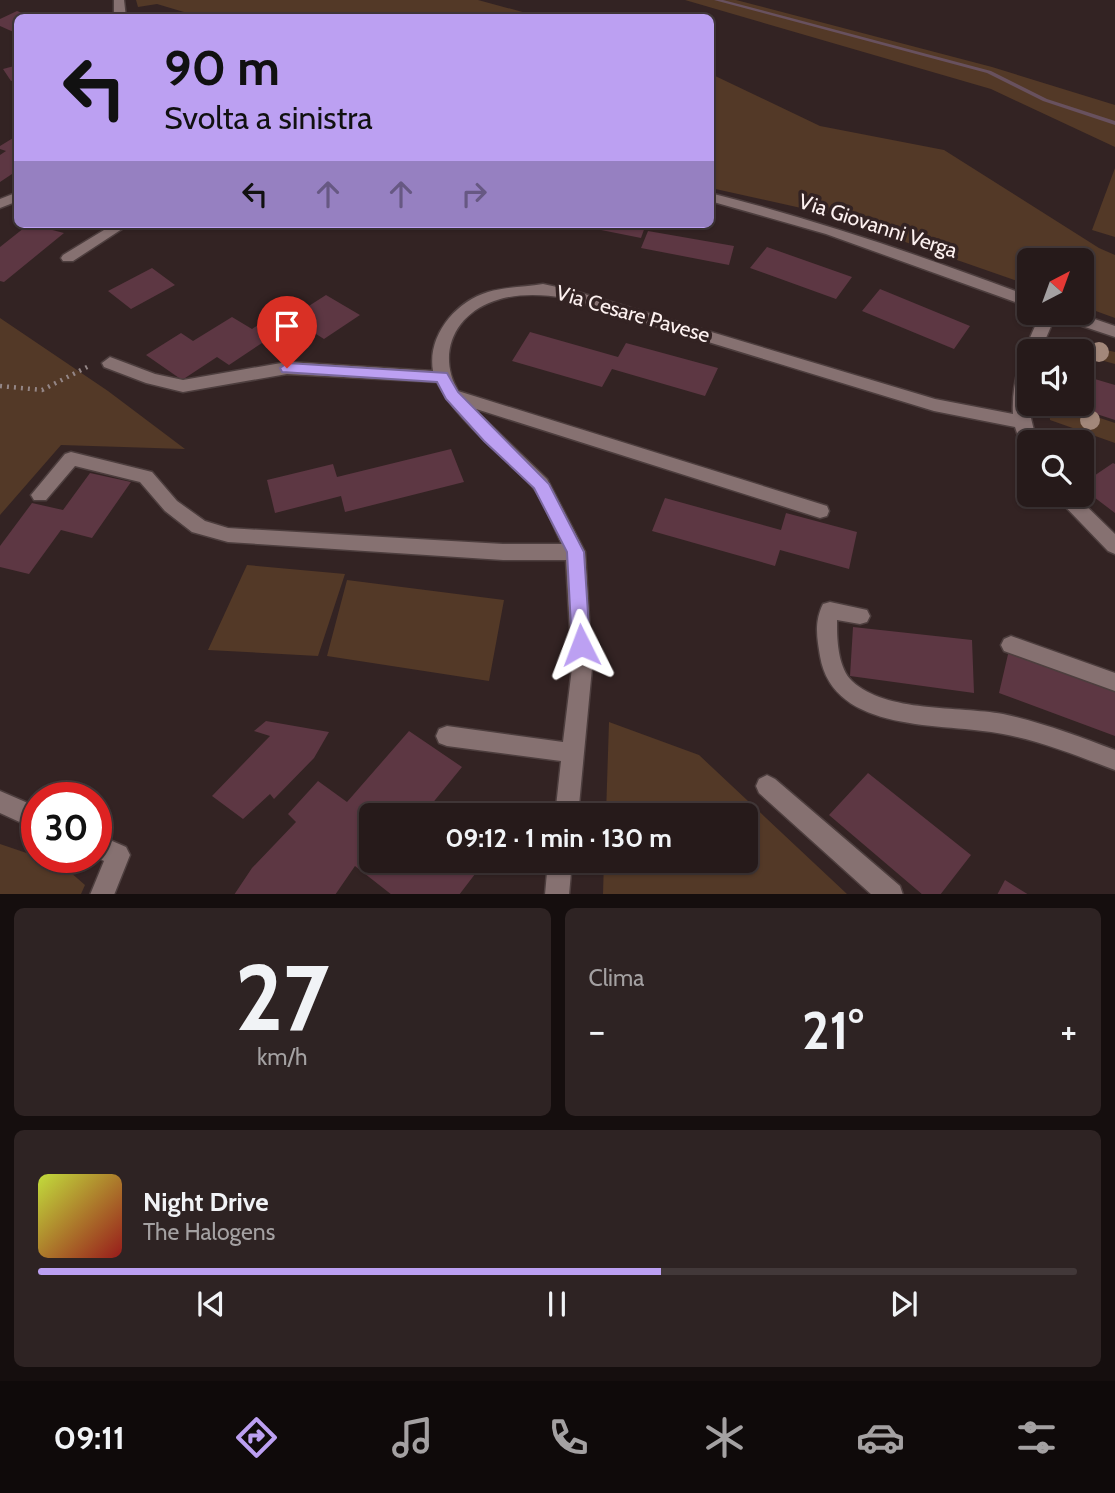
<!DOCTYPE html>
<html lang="it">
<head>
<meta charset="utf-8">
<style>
  :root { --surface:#261a1a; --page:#2e2323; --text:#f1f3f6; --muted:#a4a1a2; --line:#423839; --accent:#bca0f2 }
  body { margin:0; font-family:Cabin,sans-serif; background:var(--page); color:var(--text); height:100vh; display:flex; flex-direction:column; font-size:26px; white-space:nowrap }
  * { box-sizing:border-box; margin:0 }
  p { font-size:23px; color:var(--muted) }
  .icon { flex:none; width:38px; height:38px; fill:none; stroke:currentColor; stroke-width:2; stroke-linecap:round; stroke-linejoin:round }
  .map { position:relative; height:894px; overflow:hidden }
  .side { display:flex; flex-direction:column; gap:14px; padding:14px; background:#150e0e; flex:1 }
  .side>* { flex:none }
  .top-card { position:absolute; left:14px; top:14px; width:700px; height:214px; border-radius:10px; box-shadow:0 2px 5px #0004,0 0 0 2px var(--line); background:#bca0f2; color:#111; overflow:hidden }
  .needle { width:46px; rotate:41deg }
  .buttons { position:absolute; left:1017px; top:248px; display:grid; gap:14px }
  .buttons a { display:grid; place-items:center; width:77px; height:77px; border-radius:10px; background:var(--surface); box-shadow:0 2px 5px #0004,0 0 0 2px var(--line); font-size:35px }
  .speed { position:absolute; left:21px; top:782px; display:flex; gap:14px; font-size:35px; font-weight:700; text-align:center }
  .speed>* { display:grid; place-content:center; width:91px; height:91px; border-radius:50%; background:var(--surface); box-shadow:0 2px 5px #0004,0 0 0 2px var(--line); line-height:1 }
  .speed .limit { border:10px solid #d22; background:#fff; color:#111 }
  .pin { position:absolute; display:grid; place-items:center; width:60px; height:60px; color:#fff; margin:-72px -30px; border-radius:50% 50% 50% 0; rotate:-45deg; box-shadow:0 0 7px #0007 }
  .pin .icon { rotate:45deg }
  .me { position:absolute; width:77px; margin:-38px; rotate:357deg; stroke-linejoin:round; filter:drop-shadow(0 0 5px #0008) }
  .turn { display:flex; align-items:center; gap:24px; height:147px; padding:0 35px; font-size:32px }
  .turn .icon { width:91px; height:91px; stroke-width:2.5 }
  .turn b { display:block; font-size:49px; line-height:60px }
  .lanes { display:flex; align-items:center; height:66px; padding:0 35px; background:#0003; justify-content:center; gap:35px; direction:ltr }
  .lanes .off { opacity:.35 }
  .big { font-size:52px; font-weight:800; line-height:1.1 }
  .side .widget { flex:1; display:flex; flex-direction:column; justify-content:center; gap:10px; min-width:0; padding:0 24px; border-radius:10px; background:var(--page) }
  .side .dial { align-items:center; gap:0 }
  .dial b { font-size:91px; line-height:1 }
  .song { display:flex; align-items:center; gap:21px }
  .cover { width:84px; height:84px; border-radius:10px; background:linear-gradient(135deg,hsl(70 70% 55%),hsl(0 70% 35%)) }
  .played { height:7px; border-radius:4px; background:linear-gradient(90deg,var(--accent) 60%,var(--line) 60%) }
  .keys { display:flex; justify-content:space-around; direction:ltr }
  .heat { display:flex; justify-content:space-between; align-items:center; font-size:38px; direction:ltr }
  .side .tiles { flex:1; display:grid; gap:14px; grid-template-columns:1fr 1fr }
  .widget:last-child { grid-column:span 2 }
  .trip { position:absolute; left:359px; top:803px; width:399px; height:70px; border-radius:10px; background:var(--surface); box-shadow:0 2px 5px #0004,0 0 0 2px var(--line); font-weight:800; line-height:70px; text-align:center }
  .tab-bar { display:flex; height:112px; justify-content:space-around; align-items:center; background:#0f0a0a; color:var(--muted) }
  .tab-bar .icon { width:49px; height:49px }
  .tab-bar .selected { color:var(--accent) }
  .tab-bar b { font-size:32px; color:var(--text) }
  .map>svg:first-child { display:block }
  .green { fill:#533927 }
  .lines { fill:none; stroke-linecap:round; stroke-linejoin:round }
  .stream { fill:#68515e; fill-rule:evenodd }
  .building { fill:#5d3743 }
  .minor-casing { stroke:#4d3e3e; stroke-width:3 }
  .path { stroke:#948686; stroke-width:4.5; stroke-dasharray:2 5; stroke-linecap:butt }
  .minor { fill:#867171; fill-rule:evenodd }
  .tree { fill:#a2877a }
  .route { fill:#bca0f2; stroke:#7a689d; stroke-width:2 }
  .labels { text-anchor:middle; stroke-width:7; stroke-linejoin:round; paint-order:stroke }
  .street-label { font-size:21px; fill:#fdf1f0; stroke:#332323 }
</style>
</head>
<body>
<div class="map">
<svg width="1115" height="895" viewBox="0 0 1115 895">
  <rect width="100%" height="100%" fill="#332323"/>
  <!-- green -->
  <path class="green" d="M136 0H478L541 17 204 18 157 4 138 7Z
    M685 0H736L992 67 1115 105V147L991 89Z
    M711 74 820 126 944 150 1099 248 1115 255V318L1082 306V261H1029V285L819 212 711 188Z
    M1115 168V237L1092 230Z
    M0 318 108 391 185 449 61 445 0 515Z
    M1074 343 1115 352V364L1082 355V352H1060Z
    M1049 404H1058L1115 423V443L1050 420Z
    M247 565 345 574 318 656 208 650Z
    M347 580 504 600 489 681 327 656Z
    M609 722 699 755 847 894H603L604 861H746V816L606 815Z
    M0 844 62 865 85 885 81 894H0Z"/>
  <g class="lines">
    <!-- stream -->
    <path class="stream" d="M714 0H723L991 71 1047 99 1115 121V125L1043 101 987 73Z"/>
  </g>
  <!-- building -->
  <path class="building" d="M17 11 32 17 18 18V34L0 26V19Z
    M18 65V79L11 81 3 69Z
    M18 135V170L0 182V155L6 151 0 149V146Z
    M29 224 64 233 4 282 0 281V247Z
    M571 224H646L641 238Z
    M648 231 734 246 729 265 641 248Z
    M767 247 852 277 836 299 750 268Z
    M152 268 175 285 131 309 108 291Z
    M880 289 970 326 954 349 862 311Z
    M326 295 360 315 324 339 316 334 286 354 265 341 229 365 217 357 182 380 146 355 181 333 193 341 232 317 252 329 279 311 290 318Z
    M530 332 618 357 626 343 718 368 705 396 612 369 602 387 512 361Z
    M1088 377 1115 385V420L1078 408 1082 404Z
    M451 449 464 482 345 512 341 496 275 513 267 480 333 464 337 477Z
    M1113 463 1115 464V513L1082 488V484Z
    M90 473 131 482 92 538 61 530 29 574 0 567V546L32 503 63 510Z
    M665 498 781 530 786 513 857 532 849 569 780 550 775 566 652 531Z
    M853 627 972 640 974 693 850 676Z
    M1009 650 1115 688V736L999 693Z
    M266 721 329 732 314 758 274 799 270 794 243 819 212 796 270 736 254 731Z
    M409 731 462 767 422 816H371V861H485L459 895H392L355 866 335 895H234L252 868 296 822 288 814 318 781 347 802Z
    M868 773 971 855 940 895H923L829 815Z
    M1005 880 1029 895H997Z"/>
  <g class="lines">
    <!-- minor casing -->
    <g class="minor-casing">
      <path id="minor" d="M114 0H124L126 18H114Z
        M18 192V201L0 208V199Z
        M710 193C819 220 924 257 1029 296V307L826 234 710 201Z
        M96 224H115L122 229 73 261H63L61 258 63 255 104 230Z
        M543 284 571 290 935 399 1013 414C1011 375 1026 347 1041 313H1077L1115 326V337L1055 317 1040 352H1029L1030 414 1037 443H1029V452L1023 451 1015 427 934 411 564 298C543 294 516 293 494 301 454 315 437 354 458 391L827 506 829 511 827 516 820 518 473 408 547 479 585 552 592 668 578 816H555L561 761 447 746 439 743 436 736 439 729 447 726 563 742 572 668 566 560H503L228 542 192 532 165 511 140 482 75 466 46 500H34L31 495 65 454 71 452 152 472 177 501 205 521 228 528 503 544H562C553 527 545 501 532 486 500 451 460 425 437 382L287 374 183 392 146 383 104 367 102 363 110 357 155 374 183 380 287 362 433 371C427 336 455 302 488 292 505 287 525 287 543 284Z
        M1054 495H1075L1115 534V554L1108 551Z
        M830 602 867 610 870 616 867 622 860 624 837 620V626C837 643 839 669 852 681 886 713 959 706 1003 714 1041 722 1078 736 1115 750V770C1078 756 1041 741 1003 734 944 722 833 735 820 656 817 638 814 622 823 604Z
        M1011 636 1115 673V691L1004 651 1001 645 1004 639Z
        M767 775 775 779 900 886 903 895H872L759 793 756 786 759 779Z
        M0 791 37 807V830L0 813Z
        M96 834 126 847 130 855 114 895H90L104 861 96 857Z
        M548 861H572L569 895H545Z"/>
    </g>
    <!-- path -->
    <path class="path" d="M0 386 42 390 91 365"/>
    <!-- minor -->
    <use href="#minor" class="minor"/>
  </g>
  <!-- trees -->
  <g class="tree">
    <circle cx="1099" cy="352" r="10"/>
    <circle cx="1090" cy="420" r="10"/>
  </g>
  <!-- route -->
  <path class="route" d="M287 363 447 373 458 392 549 484 584 552 590 645 587 650 581 652 574 650 572 645 567 552 534 488 484 441 446 399 437 382 282 372 280 368Z"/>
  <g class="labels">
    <!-- street labels -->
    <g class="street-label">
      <text transform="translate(878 226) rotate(18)" y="7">Via Giovanni Verga</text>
      <text transform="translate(633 314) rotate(16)" y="7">Via Cesare Pavese</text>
    </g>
  </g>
</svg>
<div class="buttons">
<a><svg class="needle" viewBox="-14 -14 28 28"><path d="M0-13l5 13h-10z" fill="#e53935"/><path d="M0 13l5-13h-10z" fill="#a4a1a2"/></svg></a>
<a><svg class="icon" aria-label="sound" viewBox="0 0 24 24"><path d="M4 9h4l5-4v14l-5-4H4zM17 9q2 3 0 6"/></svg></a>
<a><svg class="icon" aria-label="search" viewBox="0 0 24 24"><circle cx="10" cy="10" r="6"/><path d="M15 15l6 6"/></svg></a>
</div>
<div class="speed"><div class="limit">30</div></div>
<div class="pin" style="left:287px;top:368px;background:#d93025"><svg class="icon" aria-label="arrive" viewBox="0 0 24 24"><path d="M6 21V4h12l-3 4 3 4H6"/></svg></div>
<svg class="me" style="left:581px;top:645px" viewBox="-20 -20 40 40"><path d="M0-17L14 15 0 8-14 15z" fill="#bca0f2" stroke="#fff" stroke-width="4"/></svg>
<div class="trip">09:12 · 1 min · 130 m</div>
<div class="top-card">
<div class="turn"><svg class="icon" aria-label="left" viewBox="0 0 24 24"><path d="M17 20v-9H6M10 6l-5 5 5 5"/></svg><div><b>90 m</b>Svolta a sinistra</div></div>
<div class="lanes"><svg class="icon" aria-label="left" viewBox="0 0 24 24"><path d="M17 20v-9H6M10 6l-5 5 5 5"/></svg><svg class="icon off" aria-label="ahead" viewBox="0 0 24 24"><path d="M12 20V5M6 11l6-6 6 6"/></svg><svg class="icon off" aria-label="ahead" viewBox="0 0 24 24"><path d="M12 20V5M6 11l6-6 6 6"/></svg><svg class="icon off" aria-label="right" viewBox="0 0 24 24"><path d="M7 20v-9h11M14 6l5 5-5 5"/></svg></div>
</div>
</div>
<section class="side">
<div class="tiles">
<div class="widget dial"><b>27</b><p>km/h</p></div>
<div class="widget"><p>Clima</p>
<div class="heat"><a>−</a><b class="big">21°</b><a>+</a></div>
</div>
<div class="widget">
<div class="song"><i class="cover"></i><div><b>Night Drive</b><p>The Halogens</p></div></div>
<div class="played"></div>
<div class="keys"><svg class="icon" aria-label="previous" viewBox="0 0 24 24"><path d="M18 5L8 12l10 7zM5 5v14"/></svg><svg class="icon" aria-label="pause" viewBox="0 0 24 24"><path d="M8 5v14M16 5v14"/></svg><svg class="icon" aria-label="next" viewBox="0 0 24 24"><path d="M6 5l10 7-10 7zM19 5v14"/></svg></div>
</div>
</div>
</section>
<nav class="tab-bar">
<b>09:11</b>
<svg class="icon selected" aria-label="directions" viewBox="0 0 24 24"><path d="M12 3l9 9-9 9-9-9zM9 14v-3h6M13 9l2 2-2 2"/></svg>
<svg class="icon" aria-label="music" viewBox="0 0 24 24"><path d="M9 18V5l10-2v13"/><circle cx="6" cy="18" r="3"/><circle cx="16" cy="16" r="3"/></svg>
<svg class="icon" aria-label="phone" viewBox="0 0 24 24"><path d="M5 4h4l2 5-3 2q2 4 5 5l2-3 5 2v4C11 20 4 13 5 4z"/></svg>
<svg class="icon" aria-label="climate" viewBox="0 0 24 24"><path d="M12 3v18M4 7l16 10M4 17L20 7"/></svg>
<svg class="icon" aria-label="car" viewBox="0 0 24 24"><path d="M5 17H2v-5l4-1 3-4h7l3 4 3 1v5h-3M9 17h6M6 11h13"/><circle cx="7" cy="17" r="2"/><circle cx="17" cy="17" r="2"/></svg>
<svg class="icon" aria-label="filters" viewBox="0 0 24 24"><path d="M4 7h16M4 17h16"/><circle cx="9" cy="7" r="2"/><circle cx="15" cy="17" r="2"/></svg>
</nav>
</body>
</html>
